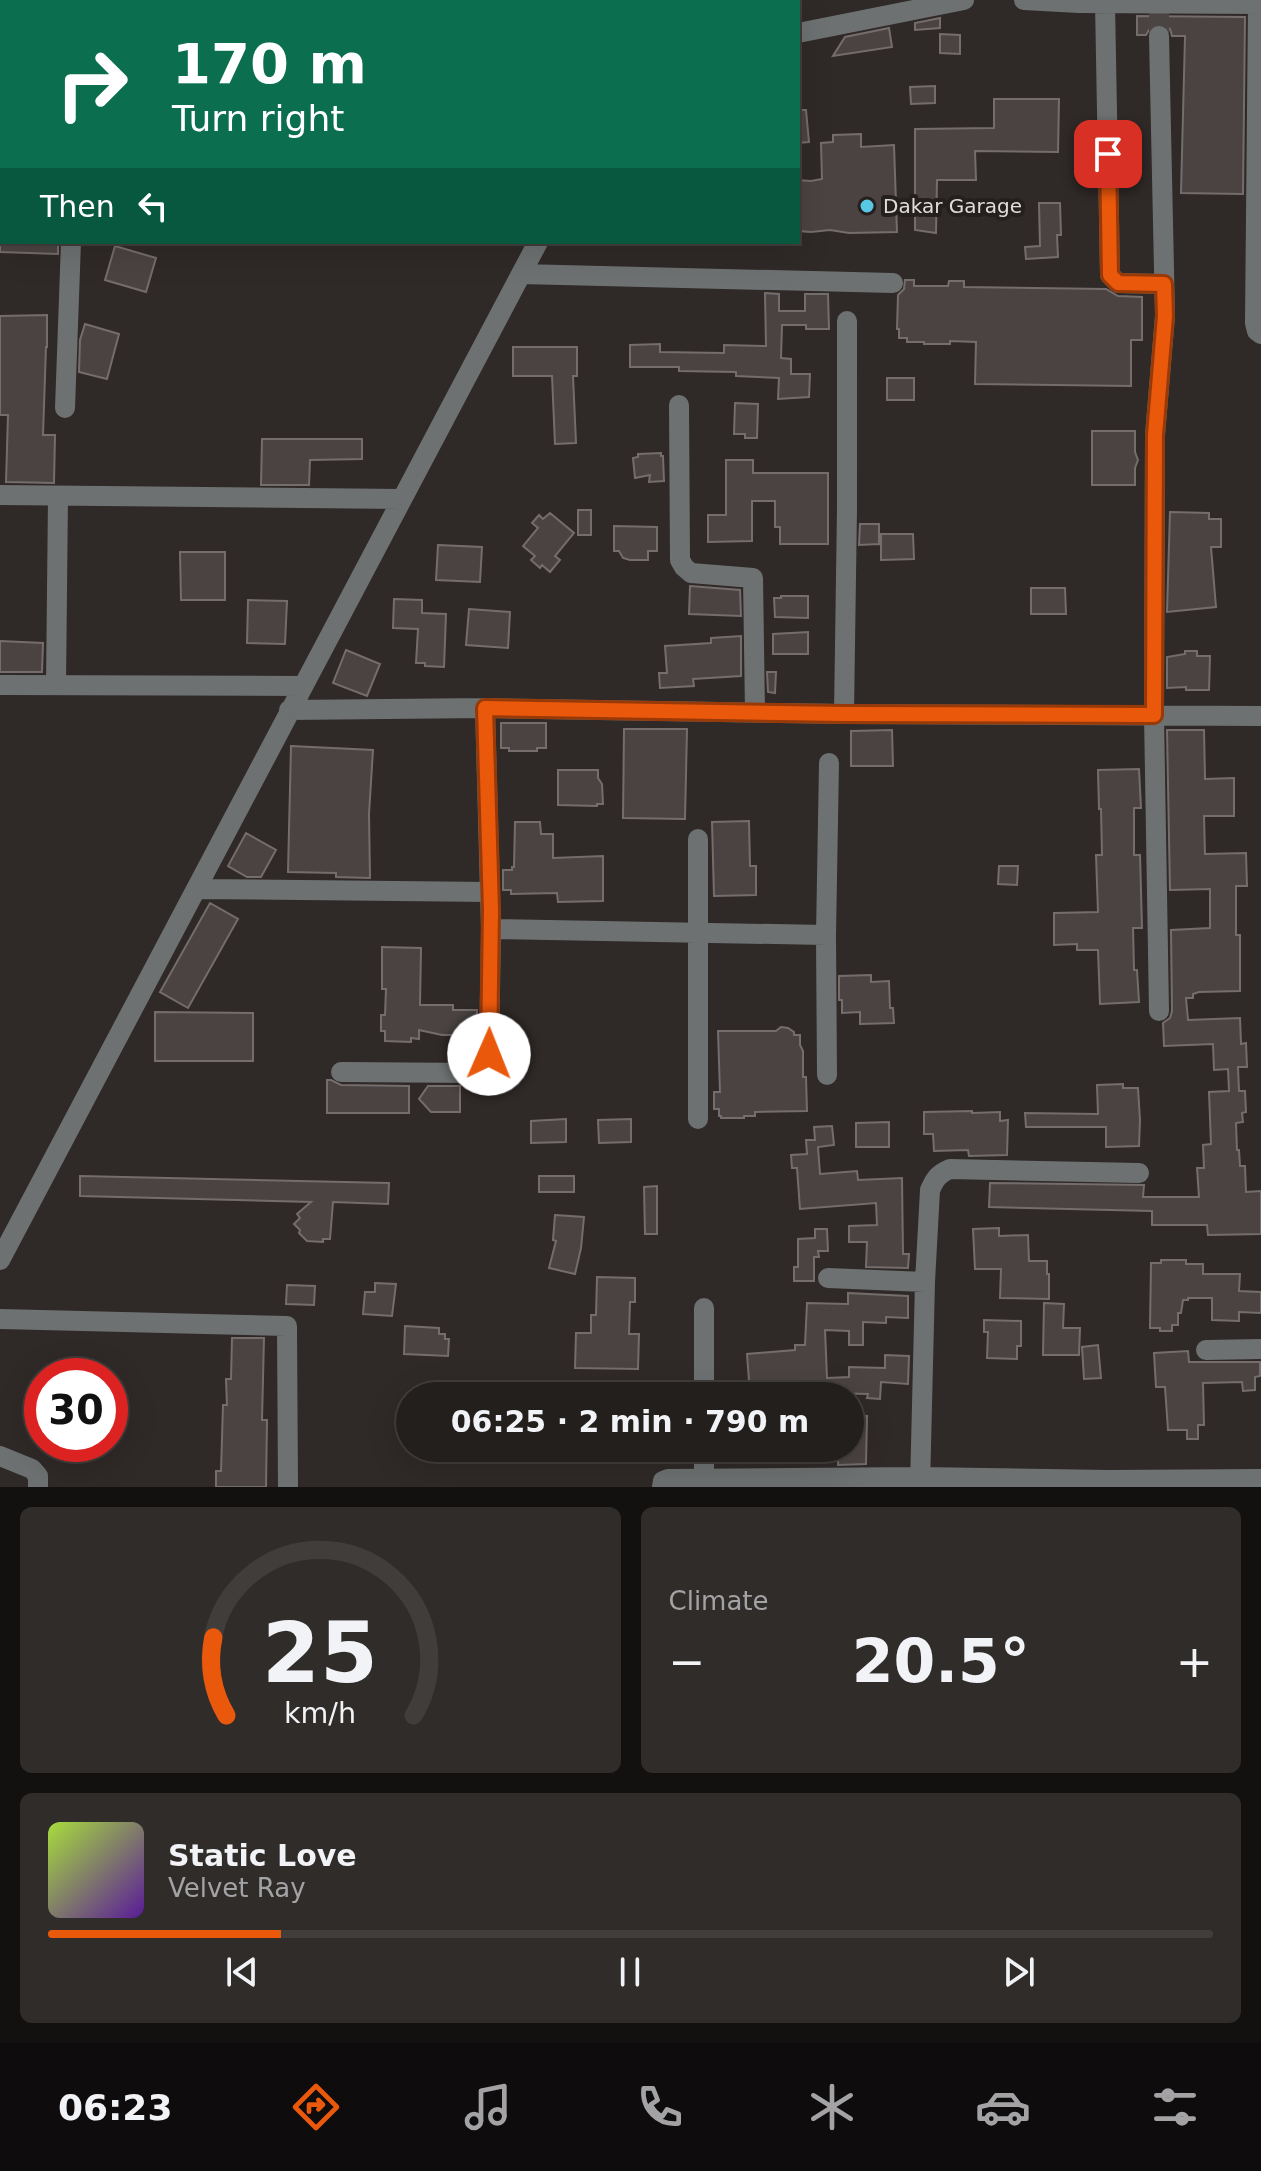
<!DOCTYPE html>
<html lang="en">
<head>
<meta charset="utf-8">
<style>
  :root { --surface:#231f1d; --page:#2f2c2a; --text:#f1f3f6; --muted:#a3a2a4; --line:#403d3b; --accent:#ea580c }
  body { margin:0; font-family:"DejaVu Sans",sans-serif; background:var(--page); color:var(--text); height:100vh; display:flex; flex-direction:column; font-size:30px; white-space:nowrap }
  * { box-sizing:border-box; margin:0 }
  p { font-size:26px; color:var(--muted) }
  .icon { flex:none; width:44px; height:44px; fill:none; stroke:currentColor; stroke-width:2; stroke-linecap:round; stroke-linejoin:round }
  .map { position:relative; height:1487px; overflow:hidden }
  .drawer { display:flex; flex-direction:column; gap:20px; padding:20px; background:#131110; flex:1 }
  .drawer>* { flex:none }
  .top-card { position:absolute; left:0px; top:0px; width:800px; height:244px; box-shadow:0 8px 32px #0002,0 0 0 2px var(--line); background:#0b6e4f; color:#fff; overflow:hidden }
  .speed { position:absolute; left:24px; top:1358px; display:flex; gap:16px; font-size:40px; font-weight:700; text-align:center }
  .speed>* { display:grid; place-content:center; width:104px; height:104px; border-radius:50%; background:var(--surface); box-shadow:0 8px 32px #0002,0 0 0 2px var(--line); line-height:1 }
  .speed .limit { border:12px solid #d22; background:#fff; color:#111 }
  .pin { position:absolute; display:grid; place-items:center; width:68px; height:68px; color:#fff; margin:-34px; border-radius:16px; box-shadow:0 4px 12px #0006 }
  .me { position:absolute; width:88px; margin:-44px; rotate:1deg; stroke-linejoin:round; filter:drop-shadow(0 0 6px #0008) }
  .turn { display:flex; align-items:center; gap:28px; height:168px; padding:0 40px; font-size:36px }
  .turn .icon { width:104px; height:104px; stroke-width:2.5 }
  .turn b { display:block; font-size:56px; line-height:68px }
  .then { display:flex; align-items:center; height:76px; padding:0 40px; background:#0003; gap:16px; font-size:30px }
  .big { font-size:60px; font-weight:700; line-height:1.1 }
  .drawer .card { flex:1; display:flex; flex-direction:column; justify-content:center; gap:12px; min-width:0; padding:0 28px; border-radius:12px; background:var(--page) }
  .drawer .dial { align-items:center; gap:0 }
  .dial svg { height:208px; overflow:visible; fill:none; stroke:var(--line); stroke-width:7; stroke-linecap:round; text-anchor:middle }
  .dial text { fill:var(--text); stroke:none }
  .song { display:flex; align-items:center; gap:24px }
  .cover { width:96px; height:96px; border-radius:12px; background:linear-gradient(135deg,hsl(80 70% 55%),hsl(270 70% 35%)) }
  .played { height:8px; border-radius:4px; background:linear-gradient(90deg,var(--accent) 20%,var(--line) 20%) }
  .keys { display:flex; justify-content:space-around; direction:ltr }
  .heat { display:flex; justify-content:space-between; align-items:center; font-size:44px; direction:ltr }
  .drawer .tiles { flex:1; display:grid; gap:20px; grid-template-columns:1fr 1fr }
  .card:last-child { grid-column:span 2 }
  .trip { position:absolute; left:396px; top:1382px; width:468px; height:80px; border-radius:40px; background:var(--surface); box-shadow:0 8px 32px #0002,0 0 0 2px var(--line); font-weight:700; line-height:80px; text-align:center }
  .tab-bar { display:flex; height:128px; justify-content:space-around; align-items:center; background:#0e0c0c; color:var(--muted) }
  .tab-bar .icon { width:56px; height:56px }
  .tab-bar .on { color:var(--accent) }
  .tab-bar b { font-size:36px; color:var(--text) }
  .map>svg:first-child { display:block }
  .building { fill:#4a4342; stroke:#746d6c; stroke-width:2 }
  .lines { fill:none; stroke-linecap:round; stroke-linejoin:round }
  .minor-tunnel { stroke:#4a4442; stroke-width:20; stroke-dasharray:20 10; stroke-linecap:butt }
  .minor { stroke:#6e7172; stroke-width:20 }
  .route-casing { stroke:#983908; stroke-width:20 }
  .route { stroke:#ea580c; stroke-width:14 }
  .poi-dot { fill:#59c8e4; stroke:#251f1e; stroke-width:3 }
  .labels { text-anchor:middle; stroke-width:8; stroke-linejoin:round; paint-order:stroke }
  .poi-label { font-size:20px; fill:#e1dddc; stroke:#251f1e; text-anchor:start }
</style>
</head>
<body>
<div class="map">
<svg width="1261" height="1487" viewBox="0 0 1261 1487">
  <rect width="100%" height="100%" fill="#2f2927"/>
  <!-- building -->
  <path class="building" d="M1137 16 1245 17 1243 194 1181 193 1185 36H1172L1170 29 1160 23 1152 25 1146 35H1137Z
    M940 18V28L915 30V23Z
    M889 28 892 47 833 56 845 37Z
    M940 34 960 35V54L940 53Z
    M935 86V103L911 104 910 87Z
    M994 99H1059L1058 152 975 151 976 180H937L936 233 915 230V129L994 128Z
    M798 110H806L809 142 798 143Z
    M861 134V147L894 145 897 232 849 233 830 230 811 232 798 231V180L811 181 822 179 821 143 833 142V135Z
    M1039 203H1060L1061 235H1057L1058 257 1026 259 1025 247 1040 246Z
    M0 242H58V254L0 252Z
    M115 246 156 258 146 292 105 280Z
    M905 280H914V286H948L949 281H964V287L1106 289 1118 296 1142 297V340H1131V386L975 384 976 342 950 341V344H924V342H907V338H899V329H897L898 295 904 289Z
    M765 293 779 294V311H805V294H828L829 329H806V325H782L781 358 791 359V374H810L809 397 778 399 779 378 736 376V372L679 371V367H630V345L660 344V352L724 353V345L766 346Z
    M47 315V347H46L43 435H55L54 483 6 482 8 415H0V316Z
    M85 324 119 334 107 379 79 372 80 340Z
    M513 347H577V376H573L576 443 555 444 552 376H513Z
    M887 378H914V400H887Z
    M735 403 758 404 757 438H745V434H734Z
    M1092 431H1135V452L1138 460 1135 468V485H1092Z
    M262 439H362V459L310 460 309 485H261Z
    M661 453V456H663L664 481 649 482 650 475 635 478 633 458 638 457V454Z
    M726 460H753V473H828V544H780V527H775V501H752V541L708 542V515H726Z
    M578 510H591V535H578Z
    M1170 512 1209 513V519H1221V547H1211L1216 607 1167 612Z
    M550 513 574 533 555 556 560 560 550 572 542 565 540 568 531 560 535 556 523 546 538 528 532 523 539 515 543 519Z
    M860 524H879V544L859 545Z
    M614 526 657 527V551H648V560H630L623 558 619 551H614Z
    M881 534H913L914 559 881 560Z
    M438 545 482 547 480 582 436 580Z
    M180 552H225V600H181Z
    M690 586 740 590 741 616 689 614Z
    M1031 588H1065L1066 614H1031Z
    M781 596H808V618L775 617 774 598H781Z
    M394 599 422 600V613L446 614 444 667 425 666V663H416L418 629 393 628Z
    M248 600 287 601 285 644 247 643Z
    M469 609 510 612 508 648 466 645Z
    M808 632V654H773V634Z
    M741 636V676L693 679 694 686 660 688 659 673H667L665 646 711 643V638Z
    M0 641 43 643 42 672H0Z
    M346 650 380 664 367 696 333 683Z
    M1185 651H1197V656H1210L1209 690H1186V687L1167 688V657L1185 654Z
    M767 672H776L775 693 768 692Z
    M501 723H546V748H537V751H509V748H501Z
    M624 729H687L685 819 623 818Z
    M892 730 893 766H851V731Z
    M1167 730H1204L1205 779 1234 778V816H1204L1205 854 1246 853 1247 886H1236V935H1240V991L1199 992 1193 994V998H1186L1188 1020 1240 1018 1241 1044 1246 1043 1247 1067H1238L1239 1091H1245L1246 1112 1242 1113 1243 1122 1236 1123 1237 1150H1239L1240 1166H1245L1246 1192 1261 1191V1234L1208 1235 1207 1225H1152V1211L989 1207 990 1183 1144 1185 1143 1197H1199L1197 1168H1204L1203 1145 1211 1144 1209 1092 1229 1091 1228 1069 1214 1070 1213 1044 1164 1046 1163 1023 1170 1018 1172 1011 1171 930 1210 928V889L1170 890Z
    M291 746 373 750 369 814 370 878 336 877V873L288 872Z
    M1139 769 1141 808H1134V855H1140L1142 928H1133L1134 970H1137L1139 1002 1100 1004 1098 950H1077V944L1054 945V913L1098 912 1096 855H1102L1101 809H1099L1098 770Z
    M558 770H598V778L602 784 603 804H597V806L558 805Z
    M749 821 750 866H756V895L714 896 712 822Z
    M515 822H540L541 834H553V858L603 856V901L558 902 557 893 511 894V890H503V870H512V867H514Z
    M246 833 276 850 261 877H247L228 866Z
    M999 866H1018L1017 885 998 884Z
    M210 903 238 919 188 1008 160 992Z
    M382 947 421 948 420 1005H453V1010H477L476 1054H466L467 1035H442L419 1030V1039L411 1038V1042L385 1041V1031H381V1015H385L386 989H382Z
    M871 975V982L889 981 890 1008H893L894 1023 860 1024V1012L842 1013V1000H839V976Z
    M155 1012 253 1013V1061H155Z
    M781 1027 788 1028 794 1032V1035H800V1045L803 1051V1077H806L807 1111 755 1112V1116H744V1118H721V1116H719V1109H714V1092H720L718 1031H776Z
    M327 1080H331L341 1085 409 1086V1113H327Z
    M1123 1084V1088H1138L1140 1120 1139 1146 1106 1147V1127H1026L1025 1113 1098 1114 1097 1085Z
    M428 1086H460V1112H431L419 1099Z
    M972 1111V1113L1000 1112V1121L1008 1120 1007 1155 969 1156 968 1150 934 1151 933 1134H924V1112Z
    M566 1119V1142L531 1143V1121Z
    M631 1119V1142L599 1143 598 1120Z
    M889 1122V1147H856V1123Z
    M832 1126 834 1145 818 1147 820 1174 857 1171 858 1180 902 1178 903 1254H909L908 1268 866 1267 867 1242H849V1226L877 1225 876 1203 800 1209 797 1168H792L791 1155 807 1154 806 1140H815L814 1127Z
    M80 1176 389 1183 388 1204 333 1202 330 1239H323V1242L307 1241 299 1233 300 1230 294 1224 300 1218 297 1214 311 1202 80 1196Z
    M539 1176H574V1192H539Z
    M657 1186V1234H645L644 1187Z
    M555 1215 584 1217 581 1248 575 1274 549 1268 556 1241 553 1240Z
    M999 1228V1236L1028 1235 1029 1261H1047V1274H1049V1299L1000 1298 1001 1269H975L973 1229Z
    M815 1229H827L828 1251H818L819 1257H814V1281H794V1267H798V1239L815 1238Z
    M1161 1260H1186V1264H1203V1274H1240L1239 1291 1261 1292V1313L1239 1312V1321L1212 1320V1298H1188V1300H1183L1181 1313H1178V1325H1172V1331H1160V1328H1150L1151 1263H1161Z
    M597 1277 635 1278V1302H630L629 1334H639L638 1369 575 1368 576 1333H591V1315H596Z
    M375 1283 396 1284 392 1316 363 1314 365 1292H375Z
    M287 1285 315 1286 314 1305 286 1304Z
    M848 1293 908 1296V1318L886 1317V1323L863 1322V1345H849V1331L825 1330 827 1378 849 1377V1367L885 1368V1355L909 1356 908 1384 881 1382 880 1399 867 1398 868 1394 830 1393 831 1396H797L792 1395V1391L750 1394 747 1354 795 1350V1345H805L807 1303 848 1304Z
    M1044 1303 1064 1304 1063 1328H1080L1079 1355H1043Z
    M984 1320 1021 1321V1346H1017V1359L987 1358 988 1332H984Z
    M405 1326 439 1328V1334H445V1339H449L448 1356 404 1354Z
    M232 1338H264L262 1420H267L266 1487H216V1471H221L223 1405H227L226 1379H231Z
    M1098 1345 1101 1378 1084 1379 1082 1347Z
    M1188 1351 1189 1362H1260V1376L1255 1377V1390L1243 1391 1242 1382 1203 1383 1204 1425H1198V1439H1187V1430H1168L1165 1387H1156L1154 1353Z
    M850 1415 867 1416 866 1464 838 1465 839 1448H850Z"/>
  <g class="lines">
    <!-- minor-tunnel -->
    <path class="minor-tunnel" d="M1159 13V36"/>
    <!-- minor -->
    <path class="minor" d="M1024 0 1079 3 1261 4
      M665 2 666 0
      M1105 3 1110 275 1118 283 1164 284
      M1258 4 1255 323 1257 331 1261 334
      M798 33 964 0
      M0 208H2
      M521 274 893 283
      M679 405 680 560 684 567 691 573 753 578 755 712
      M65 408 71 242
      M0 495 402 499
      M0 685 302 686
      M56 685 58 496
      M289 710 485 708 844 714 1261 716
      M844 714 847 508V321
      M698 839V1119
      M196 889 490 892
      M491 929 826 935
      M1159 1011 1154 715 1155 435 1165 316 1159 36
      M341 1072 477 1073 487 1066 489 1054 491 929 485 708
      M827 1075 826 935 829 763
      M0 1260 538 242
      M828 1278 925 1282
      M704 1308V1396
      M0 1319 287 1326 288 1487
      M1206 1350 1261 1349
      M704 1448V1480
      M0 1456 32 1469 38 1476V1487
      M662 1487 663 1481 668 1479 920 1477 1108 1480 1261 1479
      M920 1487 925 1282 930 1190C935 1179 938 1174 950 1169L1139 1173"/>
  </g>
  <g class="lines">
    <!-- route casing -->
    <g class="route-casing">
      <path id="route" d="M489 1054 491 910 485 708 844 714 1154 715 1155 435 1165 316 1164 284 1118 283 1110 275 1108 154"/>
    </g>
    <!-- route -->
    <use href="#route" class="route"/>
  </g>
  <!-- markers -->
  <circle class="poi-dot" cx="867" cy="206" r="8"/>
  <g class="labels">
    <!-- poi labels -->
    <g class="poi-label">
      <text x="883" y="213">Dakar Garage</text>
    </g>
  </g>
</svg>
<div class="speed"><div class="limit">30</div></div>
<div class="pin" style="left:1108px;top:154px;background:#d93025"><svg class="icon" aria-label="arrive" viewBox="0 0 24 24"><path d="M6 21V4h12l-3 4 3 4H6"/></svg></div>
<svg class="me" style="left:489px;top:1054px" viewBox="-20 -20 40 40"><circle r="19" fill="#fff"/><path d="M0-13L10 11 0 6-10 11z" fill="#ea580c"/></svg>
<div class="trip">06:25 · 2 min · 790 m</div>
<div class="top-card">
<div class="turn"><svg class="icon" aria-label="right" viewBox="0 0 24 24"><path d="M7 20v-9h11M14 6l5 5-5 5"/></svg><div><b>170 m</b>Turn right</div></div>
<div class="then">Then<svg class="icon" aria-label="left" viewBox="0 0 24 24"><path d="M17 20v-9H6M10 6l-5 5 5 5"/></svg></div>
</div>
</div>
<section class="drawer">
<div class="tiles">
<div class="card dial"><svg viewBox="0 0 100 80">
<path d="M14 69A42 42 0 1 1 86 69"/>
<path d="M14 69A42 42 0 0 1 9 39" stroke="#ea580c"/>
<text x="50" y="56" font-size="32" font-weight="700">25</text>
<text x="50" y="72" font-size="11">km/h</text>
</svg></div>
<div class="card"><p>Climate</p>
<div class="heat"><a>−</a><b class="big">20.5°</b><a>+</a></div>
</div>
<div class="card">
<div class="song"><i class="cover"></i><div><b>Static Love</b><p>Velvet Ray</p></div></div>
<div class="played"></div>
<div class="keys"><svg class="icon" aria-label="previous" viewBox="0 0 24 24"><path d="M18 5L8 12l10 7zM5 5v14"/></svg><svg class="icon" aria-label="pause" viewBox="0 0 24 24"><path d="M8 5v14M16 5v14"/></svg><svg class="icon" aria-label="next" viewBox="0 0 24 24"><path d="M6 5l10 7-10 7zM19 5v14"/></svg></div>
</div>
</div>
</section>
<nav class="tab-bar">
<b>06:23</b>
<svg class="icon on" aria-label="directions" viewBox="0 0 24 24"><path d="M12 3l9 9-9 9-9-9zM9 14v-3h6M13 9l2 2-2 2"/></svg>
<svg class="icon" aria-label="music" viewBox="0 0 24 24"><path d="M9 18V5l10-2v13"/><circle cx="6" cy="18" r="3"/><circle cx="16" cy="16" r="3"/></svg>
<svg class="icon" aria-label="phone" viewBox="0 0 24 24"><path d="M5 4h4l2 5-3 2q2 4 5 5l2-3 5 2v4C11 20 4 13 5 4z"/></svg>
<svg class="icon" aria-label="climate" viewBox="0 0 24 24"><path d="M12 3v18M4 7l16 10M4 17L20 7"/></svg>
<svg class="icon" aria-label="car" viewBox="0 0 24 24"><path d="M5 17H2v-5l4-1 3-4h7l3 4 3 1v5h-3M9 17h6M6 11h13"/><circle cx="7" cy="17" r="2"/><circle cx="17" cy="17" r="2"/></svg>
<svg class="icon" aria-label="filters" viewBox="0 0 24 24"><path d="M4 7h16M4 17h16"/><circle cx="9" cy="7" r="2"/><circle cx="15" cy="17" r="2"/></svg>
</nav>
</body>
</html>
